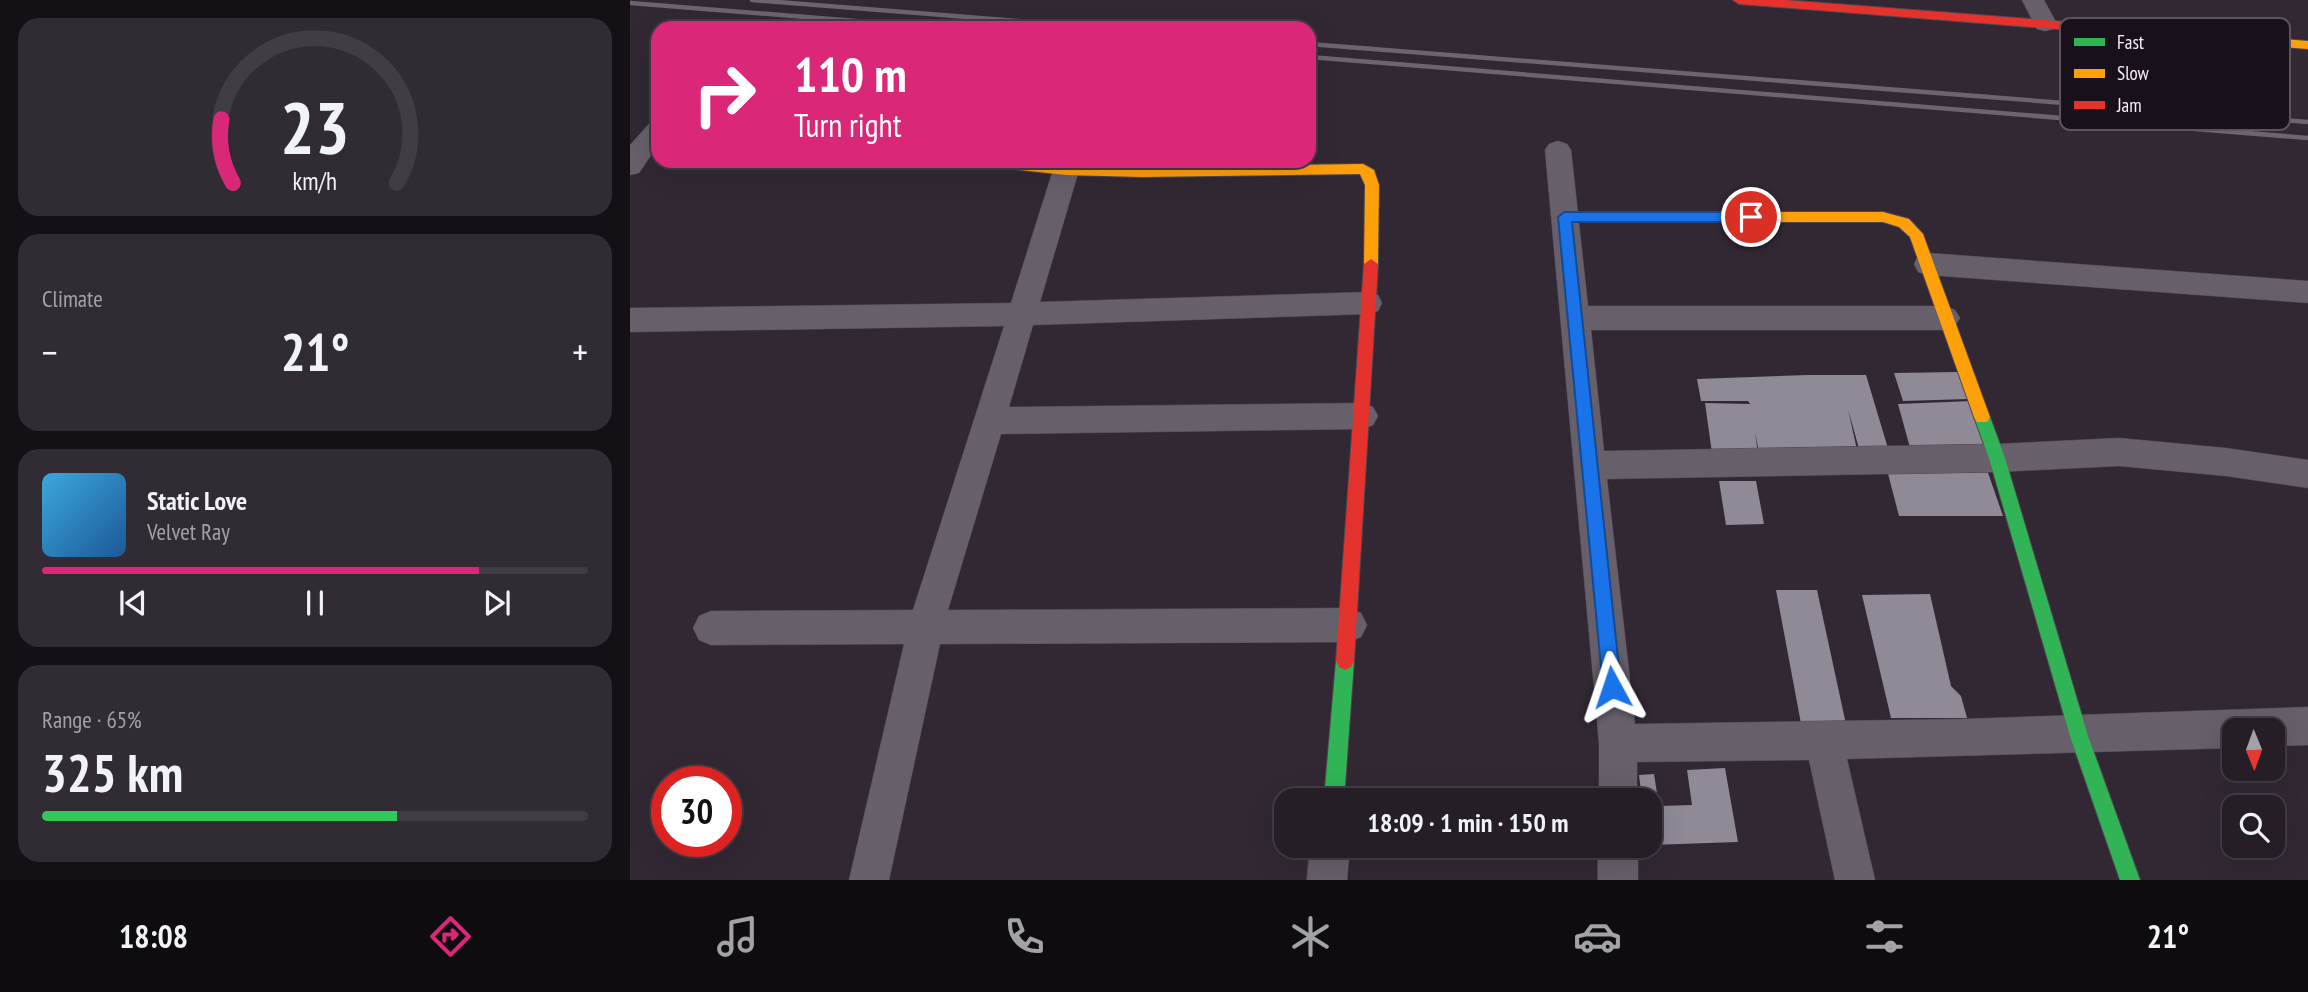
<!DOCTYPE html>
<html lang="en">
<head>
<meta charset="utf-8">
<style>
  :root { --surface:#251e27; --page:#312b33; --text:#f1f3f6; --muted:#a3a2a7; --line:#423c44; --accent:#db2777 }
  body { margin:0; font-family:"PT Sans Narrow",sans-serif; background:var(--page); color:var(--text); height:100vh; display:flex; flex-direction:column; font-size:26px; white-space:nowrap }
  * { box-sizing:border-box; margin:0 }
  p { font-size:23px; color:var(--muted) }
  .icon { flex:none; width:38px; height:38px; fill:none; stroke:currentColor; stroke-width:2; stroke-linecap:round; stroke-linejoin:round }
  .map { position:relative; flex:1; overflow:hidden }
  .side { display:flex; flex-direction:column; gap:18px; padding:18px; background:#141015; width:630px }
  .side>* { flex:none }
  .banner { position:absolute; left:21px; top:21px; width:665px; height:147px; border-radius:21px; box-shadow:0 7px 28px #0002,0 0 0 2px var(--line); background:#db2777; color:#fff; overflow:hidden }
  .needle { width:46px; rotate:179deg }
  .buttons { position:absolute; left:1592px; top:718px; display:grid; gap:14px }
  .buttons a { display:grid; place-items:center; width:63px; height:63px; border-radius:14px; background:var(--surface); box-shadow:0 7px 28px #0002,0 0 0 2px var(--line); font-size:35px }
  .speed { position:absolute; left:21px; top:766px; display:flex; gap:14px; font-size:35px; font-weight:700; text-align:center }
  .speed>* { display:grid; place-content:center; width:91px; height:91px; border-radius:50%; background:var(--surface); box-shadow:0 7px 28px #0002,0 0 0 2px var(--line); line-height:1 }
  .speed .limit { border:10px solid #d22; background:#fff; color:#111 }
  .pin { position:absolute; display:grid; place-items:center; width:60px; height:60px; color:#fff; margin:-30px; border:4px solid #fff; border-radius:50%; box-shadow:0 2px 7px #0007 }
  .me { position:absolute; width:77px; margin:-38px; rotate:355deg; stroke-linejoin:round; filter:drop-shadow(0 0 5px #0008) }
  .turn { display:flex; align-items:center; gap:24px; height:147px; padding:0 28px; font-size:32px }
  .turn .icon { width:91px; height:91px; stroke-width:2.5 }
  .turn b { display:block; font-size:49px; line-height:60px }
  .big { font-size:52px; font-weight:700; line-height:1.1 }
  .side .tile { flex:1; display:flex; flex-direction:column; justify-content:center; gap:10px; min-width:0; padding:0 24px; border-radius:21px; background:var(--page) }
  .side .dial { align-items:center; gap:0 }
  .dial svg { height:182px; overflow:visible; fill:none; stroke:var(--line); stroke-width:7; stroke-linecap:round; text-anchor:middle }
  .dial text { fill:var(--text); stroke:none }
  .song { display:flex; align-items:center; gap:21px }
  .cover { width:84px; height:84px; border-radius:10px; background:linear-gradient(135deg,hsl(200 70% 55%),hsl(210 70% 35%)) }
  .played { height:7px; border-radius:4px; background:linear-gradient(90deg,var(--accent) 80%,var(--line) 80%) }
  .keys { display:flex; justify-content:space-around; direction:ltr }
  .heat { display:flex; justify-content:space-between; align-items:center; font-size:38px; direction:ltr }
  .charge { height:10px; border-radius:5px; background:linear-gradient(90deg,#34c759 65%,var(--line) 0) }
  .trip { position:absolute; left:644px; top:788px; width:388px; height:70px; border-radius:21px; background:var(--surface); box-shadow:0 7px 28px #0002,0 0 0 2px var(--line); font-weight:700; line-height:70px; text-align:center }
  .tabs { display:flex; height:112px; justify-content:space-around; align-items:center; background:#0f0c10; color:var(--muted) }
  .tabs .icon { width:49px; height:49px }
  .tabs .on { color:var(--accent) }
  .tabs b { font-size:32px; color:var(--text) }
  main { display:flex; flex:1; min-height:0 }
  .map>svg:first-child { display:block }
  .building { fill:#8f8a96 }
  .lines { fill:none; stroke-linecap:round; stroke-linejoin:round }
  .street-casing { stroke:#4e4650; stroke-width:1 }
  .fast-casing { stroke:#4e4650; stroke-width:2 }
  .slow-casing { stroke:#4e4650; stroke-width:2 }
  .jam-casing { stroke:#4e4650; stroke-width:2 }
  .street { fill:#675f6a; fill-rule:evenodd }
  .fast { fill:#30b455; fill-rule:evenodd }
  .slow { fill:#ff9f0a; fill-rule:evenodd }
  .jam { fill:#e5322d; fill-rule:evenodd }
  .rail { stroke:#6c646e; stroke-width:4.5 }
  .route { fill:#1a73e8; stroke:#114b97; stroke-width:2 }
  .key { fill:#18101a; stroke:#5c535e; stroke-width:2 }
  .key-label { font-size:19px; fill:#fbeffe }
</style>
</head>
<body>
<main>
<section class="side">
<div class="tile dial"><svg viewBox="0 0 100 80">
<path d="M14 69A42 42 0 1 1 86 69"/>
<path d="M14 69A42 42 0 0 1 9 41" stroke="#db2777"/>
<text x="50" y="56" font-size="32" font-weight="700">23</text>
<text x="50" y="72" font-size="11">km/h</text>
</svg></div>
<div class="tile"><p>Climate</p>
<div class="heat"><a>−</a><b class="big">21°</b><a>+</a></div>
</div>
<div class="tile">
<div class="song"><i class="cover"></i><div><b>Static Love</b><p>Velvet Ray</p></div></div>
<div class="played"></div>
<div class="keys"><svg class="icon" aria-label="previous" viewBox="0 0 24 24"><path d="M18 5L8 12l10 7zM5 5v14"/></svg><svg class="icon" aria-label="pause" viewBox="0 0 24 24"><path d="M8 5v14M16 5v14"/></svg><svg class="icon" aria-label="next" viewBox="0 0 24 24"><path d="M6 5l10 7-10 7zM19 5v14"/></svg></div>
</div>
<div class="tile"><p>Range · 65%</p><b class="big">325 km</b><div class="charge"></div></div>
</section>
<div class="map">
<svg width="1678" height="880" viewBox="0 0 1678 880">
  <rect width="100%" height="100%" fill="#312834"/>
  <!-- building -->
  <path class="building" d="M1328 372 1338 399 1273 401 1264 373Z
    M1177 375H1236L1260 455 1231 456 1218 409 1227 450 1129 453 1125 432 1128 454 1082 453 1075 403 1120 404 1118 401H1071L1067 379Z
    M1342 401 1361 453 1282 455 1268 404Z
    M1355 464 1373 516H1269L1256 466Z
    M1089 481H1126L1134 524 1096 525Z
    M1146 590H1187L1217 729H1172Z
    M1300 594 1321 686 1331 696 1337 718H1261L1232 595Z
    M1095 768 1108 842 1020 845V800H1012L1009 775 1024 774 1029 806 1062 805 1057 770Z"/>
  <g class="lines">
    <!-- street casing -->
    <g class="street-casing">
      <path id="street" d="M1392 0H1414L1427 24 1423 29 1415 31 1407 29Z
        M28 121V145L9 173 0 175V145L19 124Z
        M928 141 937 144 941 150 958 306H1315L1325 310 1330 318 1325 326 1315 330H961L974 451 1367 444 1489 438 1596 448 1678 460V488L1596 476 1489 466 1367 472 977 479 1005 724 1333 719 1678 707V745L1643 746V730H1605V748L1217 759 1245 880H1205L1179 760 1007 762V800H969V743L915 150 919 144Z
        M435 161 445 163 449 170 410 302 738 292 748 295 752 303 748 311 738 314 403 325 379 407 732 403 743 407 748 416 743 425 732 429 371 434 318 610 719 608 731 613 737 625 731 637 719 642 310 644 259 880H219L274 644 81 645 69 640 63 628 69 616 81 611 283 610 374 326 0 332V308L381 303 423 170 427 163Z
        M1298 253 1678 281V303L1298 275 1288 272 1284 264 1288 256Z
        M680 845H720L717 880H677Z
        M968 845H1008V880H968Z"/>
    </g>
    <!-- fast casing -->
    <g class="fast-casing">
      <path id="fast" d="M1352 410 1357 412 1360 417 1375 458 1458 736 1510 880H1490L1440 736 1359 458 1344 417 1347 412Z
        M715 652 721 655 724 661 714 800H694L706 661 709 655Z"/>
    </g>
    <!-- slow casing -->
    <g class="slow-casing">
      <path id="slow" d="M1452 23 1678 41V49L1448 30V24Z
        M350 161 512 167 733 164 744 170 749 185 748 264 741 269 734 264 735 185 730 174 512 177 436 175 356 166Z
        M935 212H1253L1279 219 1293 234 1360 417 1357 422H1347L1344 417 1280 237 1269 227 1253 222H935L928 217Z"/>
    </g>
    <!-- jam casing -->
    <g class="jam-casing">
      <path id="jam" d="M1103 0H1154L1452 23 1458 27 1452 31 1109 4Z
        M741 259 748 264 724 661 721 667 715 670 709 667 706 661 734 264Z"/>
    </g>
    <!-- street -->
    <use href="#street" class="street"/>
    <!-- fast -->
    <use href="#fast" class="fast"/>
    <!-- slow -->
    <use href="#slow" class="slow"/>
    <!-- jam -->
    <use href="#jam" class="jam"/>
    <!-- rail -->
    <path class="rail" d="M122 0 477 28
      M0 3 315 28
      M679 44 1678 122
      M679 57 1678 138"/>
  </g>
  <!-- route -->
  <path class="route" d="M934 212H1121L1127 217 1121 222H942L991 687 989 694 982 696 976 694 973 687 928 217Z"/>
  <!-- legend -->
  <rect x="1430" y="18" width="230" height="112" rx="10" class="key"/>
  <rect x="1444" y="38" width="31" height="8" fill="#30b455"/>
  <rect x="1444" y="69" width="31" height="9" fill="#ff9f0a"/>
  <rect x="1444" y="101" width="31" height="8" fill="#e5322d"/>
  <g class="key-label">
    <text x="1487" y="49">Fast</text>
    <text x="1487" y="80">Slow</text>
    <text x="1487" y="112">Jam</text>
  </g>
</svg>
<div class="buttons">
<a><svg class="needle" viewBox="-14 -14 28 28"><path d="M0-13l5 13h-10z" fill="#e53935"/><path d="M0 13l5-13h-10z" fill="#a3a2a7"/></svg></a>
<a><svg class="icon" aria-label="search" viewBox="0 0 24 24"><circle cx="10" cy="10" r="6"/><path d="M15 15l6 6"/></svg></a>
</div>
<div class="speed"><div class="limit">30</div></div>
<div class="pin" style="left:1121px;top:217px;background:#d93025"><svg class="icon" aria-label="arrive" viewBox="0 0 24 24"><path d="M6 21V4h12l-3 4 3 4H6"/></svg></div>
<svg class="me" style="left:982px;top:687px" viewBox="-20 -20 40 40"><path d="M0-17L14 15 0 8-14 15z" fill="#1a73e8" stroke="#fff" stroke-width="4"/></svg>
<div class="trip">18:09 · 1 min · 150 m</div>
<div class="banner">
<div class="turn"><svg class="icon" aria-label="right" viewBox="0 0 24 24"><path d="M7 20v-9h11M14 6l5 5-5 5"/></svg><div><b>110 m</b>Turn right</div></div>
</div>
</div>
</main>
<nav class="tabs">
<b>18:08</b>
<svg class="icon on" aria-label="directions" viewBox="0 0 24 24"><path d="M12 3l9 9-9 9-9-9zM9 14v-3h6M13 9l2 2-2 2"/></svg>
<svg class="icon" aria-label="music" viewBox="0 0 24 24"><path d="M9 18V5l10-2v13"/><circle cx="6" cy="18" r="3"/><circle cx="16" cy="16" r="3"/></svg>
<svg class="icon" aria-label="phone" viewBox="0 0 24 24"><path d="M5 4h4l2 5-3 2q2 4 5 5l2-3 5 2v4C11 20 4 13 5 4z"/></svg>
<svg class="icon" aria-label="climate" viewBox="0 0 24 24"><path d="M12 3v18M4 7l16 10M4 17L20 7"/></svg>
<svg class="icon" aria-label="car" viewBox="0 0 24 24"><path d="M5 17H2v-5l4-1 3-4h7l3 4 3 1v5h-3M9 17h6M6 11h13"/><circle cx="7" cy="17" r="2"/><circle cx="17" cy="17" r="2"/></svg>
<svg class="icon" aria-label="filters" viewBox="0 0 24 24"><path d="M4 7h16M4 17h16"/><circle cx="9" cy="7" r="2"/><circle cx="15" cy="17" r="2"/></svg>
<b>21°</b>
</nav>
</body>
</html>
